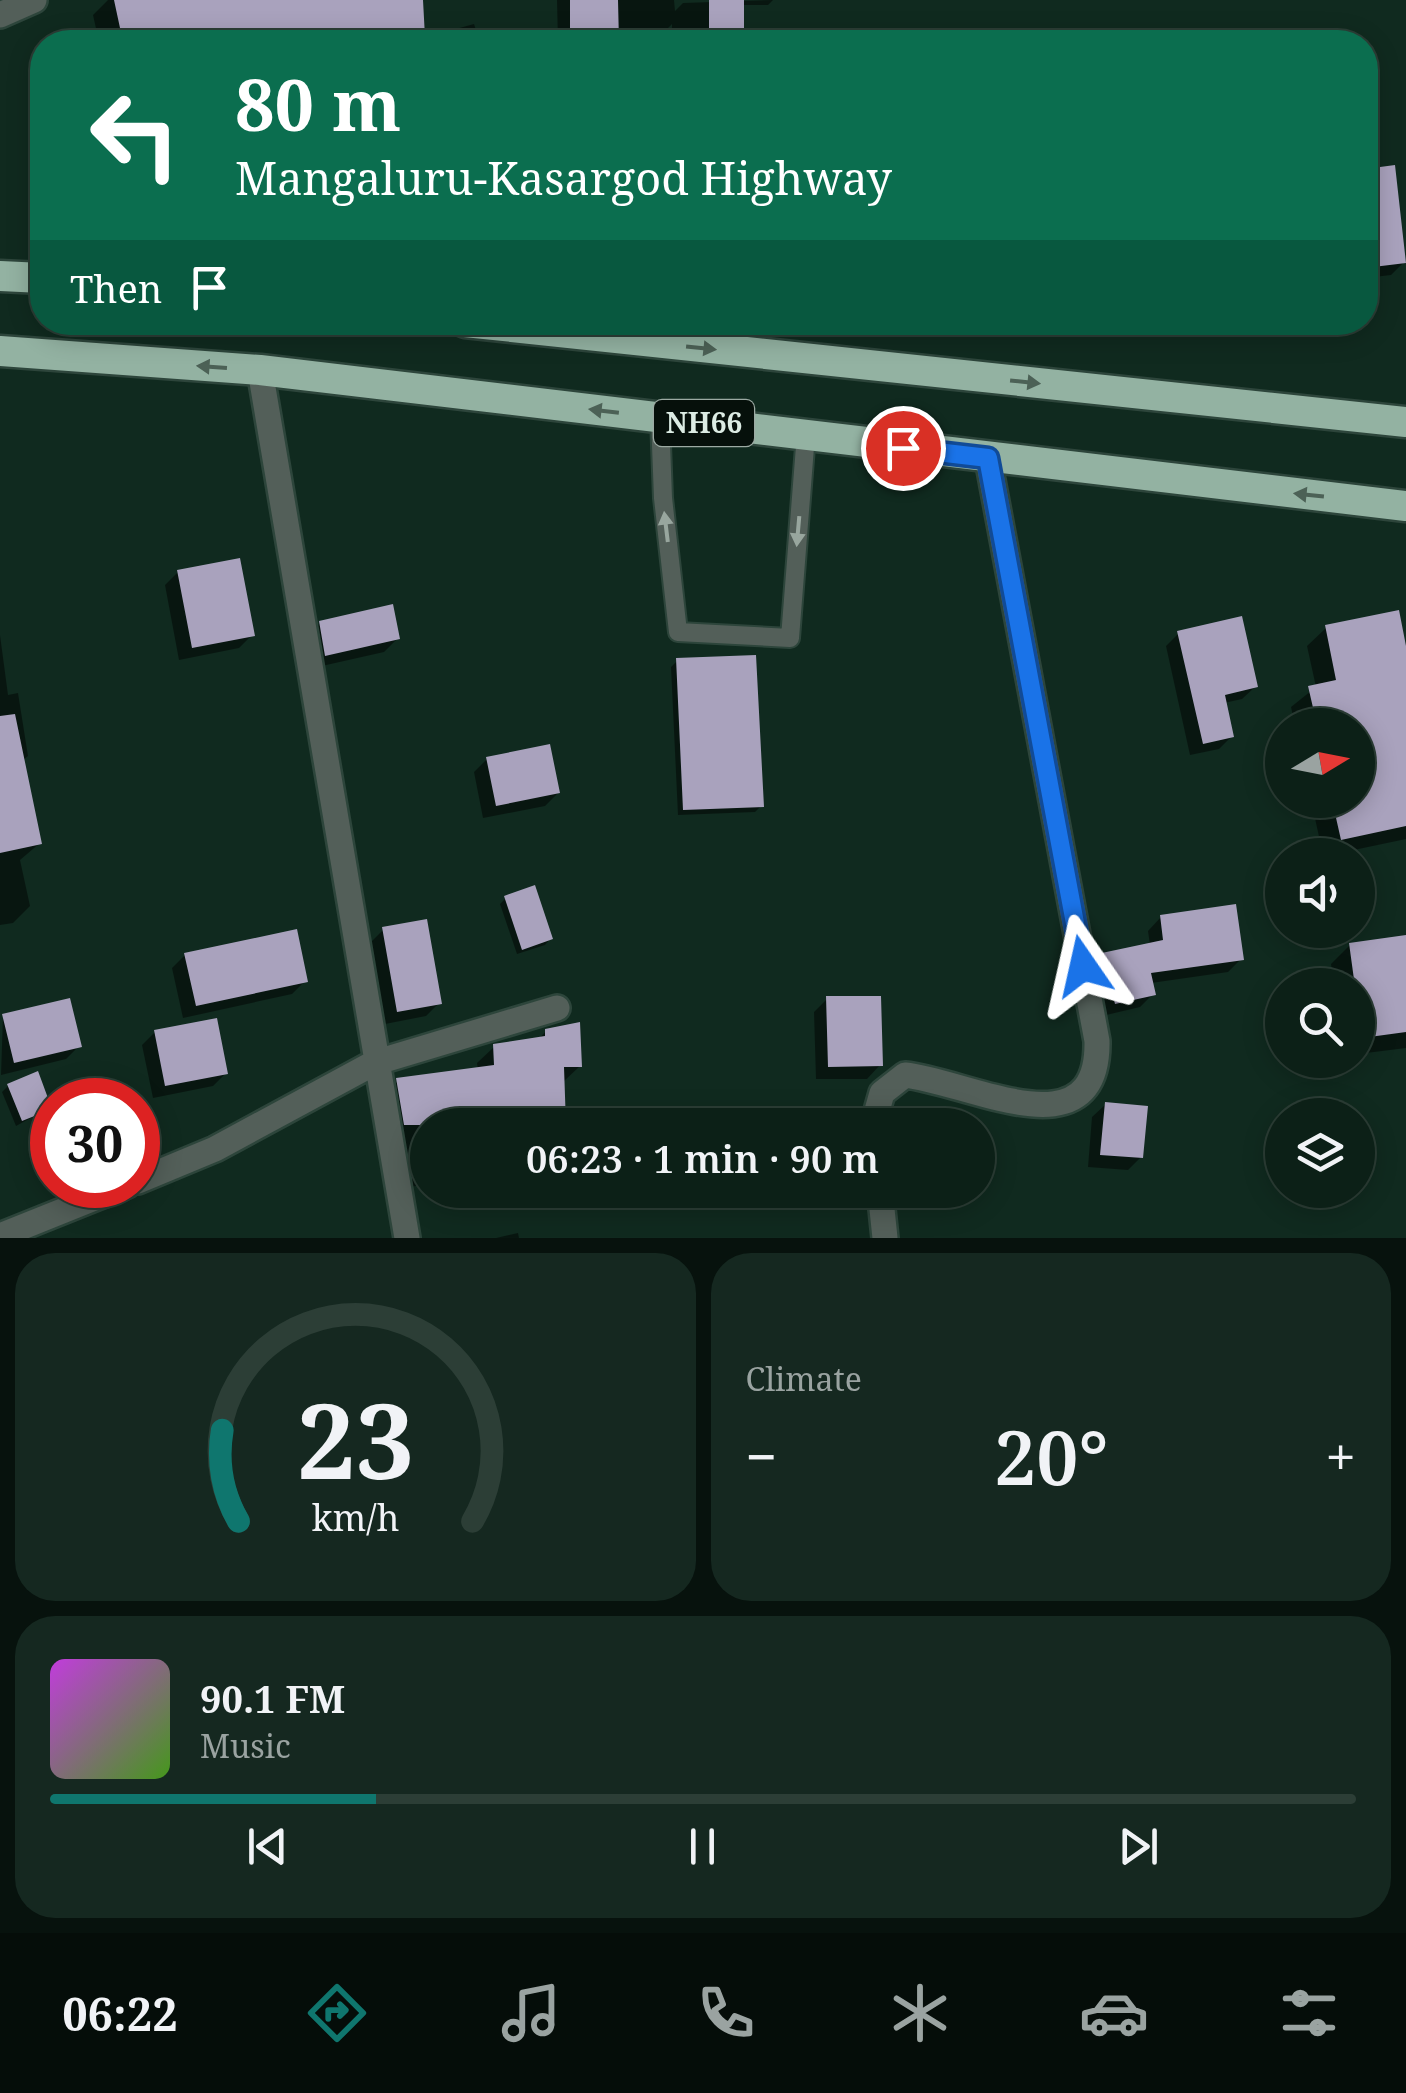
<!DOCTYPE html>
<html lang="en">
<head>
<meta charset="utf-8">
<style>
  :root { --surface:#0c2017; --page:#152820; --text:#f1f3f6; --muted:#9aa3a1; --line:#2c3e36; --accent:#0f766e }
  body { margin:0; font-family:"Noto Serif",serif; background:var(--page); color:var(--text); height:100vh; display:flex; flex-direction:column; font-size:38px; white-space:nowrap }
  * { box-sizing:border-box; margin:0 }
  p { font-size:32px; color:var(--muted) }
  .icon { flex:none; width:55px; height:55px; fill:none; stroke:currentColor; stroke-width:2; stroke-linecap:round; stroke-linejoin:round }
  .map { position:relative; height:1238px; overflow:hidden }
  .panel { display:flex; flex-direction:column; gap:15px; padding:15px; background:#07120d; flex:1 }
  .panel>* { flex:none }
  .guide { position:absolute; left:30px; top:30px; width:1348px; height:305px; border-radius:40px; box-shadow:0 5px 25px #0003,0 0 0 2px var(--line); background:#0b6e4f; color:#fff; overflow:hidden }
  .needle { width:65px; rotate:80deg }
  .controls { position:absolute; left:1265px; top:708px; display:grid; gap:20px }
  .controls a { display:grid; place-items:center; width:110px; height:110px; border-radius:50%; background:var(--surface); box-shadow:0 5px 25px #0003,0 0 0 2px var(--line); font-size:50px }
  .speed { position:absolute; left:30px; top:1078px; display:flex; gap:20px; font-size:50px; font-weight:700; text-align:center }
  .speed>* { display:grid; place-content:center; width:130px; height:130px; border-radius:50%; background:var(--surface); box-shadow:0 5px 25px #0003,0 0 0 2px var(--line); line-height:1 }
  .speed .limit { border:15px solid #d22; background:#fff; color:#111 }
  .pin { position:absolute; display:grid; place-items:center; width:85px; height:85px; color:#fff; margin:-42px; border:5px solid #fff; border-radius:50%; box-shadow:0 2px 10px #0007 }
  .me { position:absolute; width:110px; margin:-55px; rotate:349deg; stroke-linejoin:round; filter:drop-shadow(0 0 8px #0008) }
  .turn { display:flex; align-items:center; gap:35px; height:210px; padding:0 40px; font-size:45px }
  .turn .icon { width:130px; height:130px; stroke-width:2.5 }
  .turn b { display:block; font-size:70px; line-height:85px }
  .then { display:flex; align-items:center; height:95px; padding:0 40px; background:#0003; gap:20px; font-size:38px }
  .big { font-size:75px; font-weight:600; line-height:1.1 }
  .panel .widget { flex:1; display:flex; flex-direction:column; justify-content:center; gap:15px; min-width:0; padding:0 35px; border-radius:40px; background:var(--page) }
  .panel .dial { align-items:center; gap:0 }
  .dial svg { height:260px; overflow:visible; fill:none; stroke:var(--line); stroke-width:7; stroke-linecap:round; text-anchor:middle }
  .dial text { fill:var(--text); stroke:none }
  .song { display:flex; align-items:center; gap:30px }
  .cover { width:120px; height:120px; border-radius:15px; background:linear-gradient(135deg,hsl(290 70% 55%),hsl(100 70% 35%)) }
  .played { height:10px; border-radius:5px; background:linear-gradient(90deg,var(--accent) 25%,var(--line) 25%) }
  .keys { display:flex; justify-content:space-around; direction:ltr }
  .heat { display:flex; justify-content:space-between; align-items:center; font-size:55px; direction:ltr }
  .panel .tiles { flex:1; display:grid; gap:15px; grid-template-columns:1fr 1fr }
  .widget:last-child { grid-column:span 2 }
  .trip { position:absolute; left:410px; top:1108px; width:585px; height:100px; border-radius:50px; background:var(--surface); box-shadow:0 5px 25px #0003,0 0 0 2px var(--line); font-weight:600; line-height:100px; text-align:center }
  .dock { display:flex; height:160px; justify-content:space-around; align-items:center; background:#050d09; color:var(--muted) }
  .dock .icon { width:70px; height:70px }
  .dock .active { color:var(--accent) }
  .dock b { font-size:45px; color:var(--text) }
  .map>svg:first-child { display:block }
  .shadow { fill:#0007 }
  .building { fill:#a9a2bd }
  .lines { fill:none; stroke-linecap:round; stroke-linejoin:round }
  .lane-casing { stroke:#2d453b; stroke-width:22 }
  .street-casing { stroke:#2d453b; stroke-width:30 }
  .highway-casing { stroke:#2d453b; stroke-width:35 }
  .lane { stroke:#535f59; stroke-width:18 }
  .street { stroke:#535f59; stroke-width:25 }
  .highway { stroke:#93b2a2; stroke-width:30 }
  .oneway { fill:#4c6156 }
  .oneway2 { fill:#98a69e }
  .route-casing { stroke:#114b97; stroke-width:25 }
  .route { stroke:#1a73e8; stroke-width:18 }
  .labels { text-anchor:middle; stroke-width:10; stroke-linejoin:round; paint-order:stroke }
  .shield { fill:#06100b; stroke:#9caaa3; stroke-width:2.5 }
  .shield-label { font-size:28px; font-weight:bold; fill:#dcece4 }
</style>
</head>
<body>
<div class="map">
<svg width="1406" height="1238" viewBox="0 0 1406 1238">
  <rect width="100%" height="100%" fill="#102a1f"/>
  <!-- shadow -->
  <path class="shadow" d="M108 0H421L423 38 474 24 480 42H99L93 15Z
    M557 0H674L675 11 683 3 773 0 768 5H742V42H672V24L663 33 616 34V42H558Z
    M1365 172 1404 262 1391 275 1365 278Z
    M178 572 252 635 239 648 179 660 165 585Z
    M320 623 397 639 384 652 313 668 307 636Z
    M1326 628 1406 658V839L1330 855H1323L1311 800H1358V725H1295L1291 707 1316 687 1307 646Z
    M1179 633 1256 686 1242 699 1224 703 1232 736 1219 749 1190 755 1166 646Z
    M0 635 8 695 18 693 28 756 22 761 40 843 20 860 30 906 13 923 0 925Z
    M677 661 761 806 755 812 678 815 671 667Z
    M487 759 558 793 545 806 483 818 474 772Z
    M506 898 550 939 545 945 517 954 500 904Z
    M1161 917 1241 959 1228 972 1151 983 1153 994 1140 1007 1102 1016 1086 970 1099 957 1150 945 1148 931Z
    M383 930 439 1003 426 1016 385 1024 370 943Z
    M1406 938V1048L1358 1054V985H1334L1331 964 1350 945Z
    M185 955 305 981 292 994 183 1018 172 968Z
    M827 999 880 1065 867 1079H816L814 1012Z
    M3 1016 79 1046 66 1059 1 1075Z
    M546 1031 580 1066 562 1083 564 1125H428V1184L397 1189 381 1097 398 1081 478 1070 477 1063 494 1047 538 1040Z
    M155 1032 226 1073 213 1086 153 1098 142 1045Z
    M8 1086 49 1108 16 1126 2 1092Z
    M1106 1104 1141 1157 1128 1170 1088 1167 1092 1117Z
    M518 1233 519 1238H496Z"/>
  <!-- building -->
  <path class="building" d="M114 0H423L425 37 329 42H123Z
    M570 0H618L619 42H570Z
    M709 0H744V42H709Z
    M1395 165 1406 263 1365 268V169Z
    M240 558 255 636 192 648 177 570Z
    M393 604 400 639 325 656 319 621Z
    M1399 610 1406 646V826L1341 840 1332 800H1358V725H1317L1308 686 1336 680 1325 625Z
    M1242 616 1258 687 1225 695 1234 737 1203 744 1177 631Z
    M756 655 764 807 683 810 676 658Z
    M15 714 42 844 0 853V716Z
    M550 744 560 793 496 806 486 757Z
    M535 885 553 939 522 950 504 896Z
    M1236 904 1244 960 1151 973 1156 995 1115 1004 1109 979 1102 980 1097 954 1163 940 1160 915Z
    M427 919 442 1004 397 1012 382 927Z
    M297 929 308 982 196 1006 184 953Z
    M1406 935V1032L1362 1038 1349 943Z
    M826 996H881L883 1066 828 1067Z
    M70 998 82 1047 14 1063 2 1014Z
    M217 1018 228 1074 165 1086 154 1030Z
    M580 1022 582 1067H564L566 1125H404L396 1078 494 1065 493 1044 545 1036V1029Z
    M38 1071 52 1109 22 1121 7 1084Z
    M1105 1102 1148 1106 1143 1158 1100 1155Z"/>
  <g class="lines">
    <!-- lane casing -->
    <g class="lane-casing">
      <path id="lane" d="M660 418 663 498 678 632 790 638 806 434"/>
    </g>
    <!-- street casing -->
    <g class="street-casing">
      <path id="street" d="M0 15 34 0
        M260 370 407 1238
        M873 1125 882 1093 905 1075C970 1082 1099 1155 1097 1041L988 459
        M138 1181 215 1149 374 1063 557 1008
        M880 1190 885 1238
        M0 1236 127 1185"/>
    </g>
    <!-- highway casing -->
    <g class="highway-casing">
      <path id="highway" d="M0 276 42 278
        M465 322 1406 422
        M0 351 260 370 1406 506"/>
    </g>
    <!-- lane -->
    <use href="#lane" class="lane"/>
    <!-- street -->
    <use href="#street" class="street"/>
    <!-- highway -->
    <use href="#highway" class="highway"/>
  </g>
  <!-- one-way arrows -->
  <defs><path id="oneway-solid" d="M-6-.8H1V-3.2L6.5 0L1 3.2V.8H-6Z" transform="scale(2.5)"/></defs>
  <g class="oneway">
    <use href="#oneway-solid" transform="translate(701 348) rotate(6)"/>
    <use href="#oneway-solid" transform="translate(212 367) rotate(-176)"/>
    <use href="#oneway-solid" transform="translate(1025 382) rotate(6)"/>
    <use href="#oneway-solid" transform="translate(604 411) rotate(-173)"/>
    <use href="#oneway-solid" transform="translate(1309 495) rotate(-174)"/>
  </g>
  <g class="oneway2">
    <use href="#oneway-solid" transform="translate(666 527) rotate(-97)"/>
    <use href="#oneway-solid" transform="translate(798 531) rotate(95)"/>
  </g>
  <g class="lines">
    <!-- route casing -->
    <g class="route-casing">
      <path id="route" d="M903 448 988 458 1083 966"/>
    </g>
    <!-- route -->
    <use href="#route" class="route"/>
  </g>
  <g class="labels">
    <!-- shield labels -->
    <rect class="shield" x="654" y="400" width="100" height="46" rx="8"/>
    <g class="shield-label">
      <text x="704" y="433">NH66</text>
    </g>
  </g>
</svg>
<div class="controls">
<a><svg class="needle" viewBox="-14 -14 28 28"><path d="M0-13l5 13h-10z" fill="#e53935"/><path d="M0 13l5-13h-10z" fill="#9aa3a1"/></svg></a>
<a><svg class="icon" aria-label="sound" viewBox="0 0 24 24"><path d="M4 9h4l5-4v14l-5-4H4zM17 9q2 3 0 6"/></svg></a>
<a><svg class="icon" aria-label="search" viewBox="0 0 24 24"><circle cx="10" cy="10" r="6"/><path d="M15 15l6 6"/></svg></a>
<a><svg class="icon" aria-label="layers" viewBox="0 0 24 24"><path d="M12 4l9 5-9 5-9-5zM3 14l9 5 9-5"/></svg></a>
</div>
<div class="speed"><div class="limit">30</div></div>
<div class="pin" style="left:903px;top:448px;background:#d93025"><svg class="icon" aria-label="arrive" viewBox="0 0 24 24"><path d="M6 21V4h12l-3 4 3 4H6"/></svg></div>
<svg class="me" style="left:1083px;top:966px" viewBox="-20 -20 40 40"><path d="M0-17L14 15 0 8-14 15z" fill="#1a73e8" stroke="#fff" stroke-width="4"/></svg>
<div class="trip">06:23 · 1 min · 90 m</div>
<div class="guide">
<div class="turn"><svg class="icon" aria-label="left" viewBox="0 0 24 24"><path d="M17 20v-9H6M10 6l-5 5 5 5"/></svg><div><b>80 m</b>Mangaluru-Kasargod Highway</div></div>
<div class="then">Then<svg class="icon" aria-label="arrive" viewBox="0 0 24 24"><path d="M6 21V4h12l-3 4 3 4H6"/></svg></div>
</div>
</div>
<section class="panel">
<div class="tiles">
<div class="widget dial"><svg viewBox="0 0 100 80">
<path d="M14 69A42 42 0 1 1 86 69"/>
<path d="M14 69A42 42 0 0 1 9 41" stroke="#0f766e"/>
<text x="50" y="56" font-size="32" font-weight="700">23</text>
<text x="50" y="72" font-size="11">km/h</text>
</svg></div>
<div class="widget"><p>Climate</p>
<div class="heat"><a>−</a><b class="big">20°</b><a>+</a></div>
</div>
<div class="widget">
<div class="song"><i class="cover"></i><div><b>90.1 FM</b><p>Music</p></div></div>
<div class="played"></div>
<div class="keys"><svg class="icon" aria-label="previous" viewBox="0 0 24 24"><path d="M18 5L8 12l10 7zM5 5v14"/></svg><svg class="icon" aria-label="pause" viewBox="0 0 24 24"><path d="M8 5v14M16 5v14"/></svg><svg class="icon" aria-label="next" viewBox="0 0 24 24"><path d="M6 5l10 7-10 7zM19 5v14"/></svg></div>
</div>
</div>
</section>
<nav class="dock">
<b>06:22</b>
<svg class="icon active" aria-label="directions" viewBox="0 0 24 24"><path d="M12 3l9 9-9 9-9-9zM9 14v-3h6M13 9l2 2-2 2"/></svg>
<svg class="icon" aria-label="music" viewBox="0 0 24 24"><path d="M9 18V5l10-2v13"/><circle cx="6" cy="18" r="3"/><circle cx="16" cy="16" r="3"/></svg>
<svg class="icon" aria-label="phone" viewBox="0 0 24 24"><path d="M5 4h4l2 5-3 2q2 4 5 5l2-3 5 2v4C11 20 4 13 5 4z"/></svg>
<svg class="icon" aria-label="climate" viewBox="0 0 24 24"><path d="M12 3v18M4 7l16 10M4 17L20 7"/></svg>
<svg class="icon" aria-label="car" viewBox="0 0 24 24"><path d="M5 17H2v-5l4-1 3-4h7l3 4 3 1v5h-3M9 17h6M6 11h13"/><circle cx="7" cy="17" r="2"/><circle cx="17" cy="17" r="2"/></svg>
<svg class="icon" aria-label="filters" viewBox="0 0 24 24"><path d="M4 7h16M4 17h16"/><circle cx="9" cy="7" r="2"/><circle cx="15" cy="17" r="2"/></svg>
</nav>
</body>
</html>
